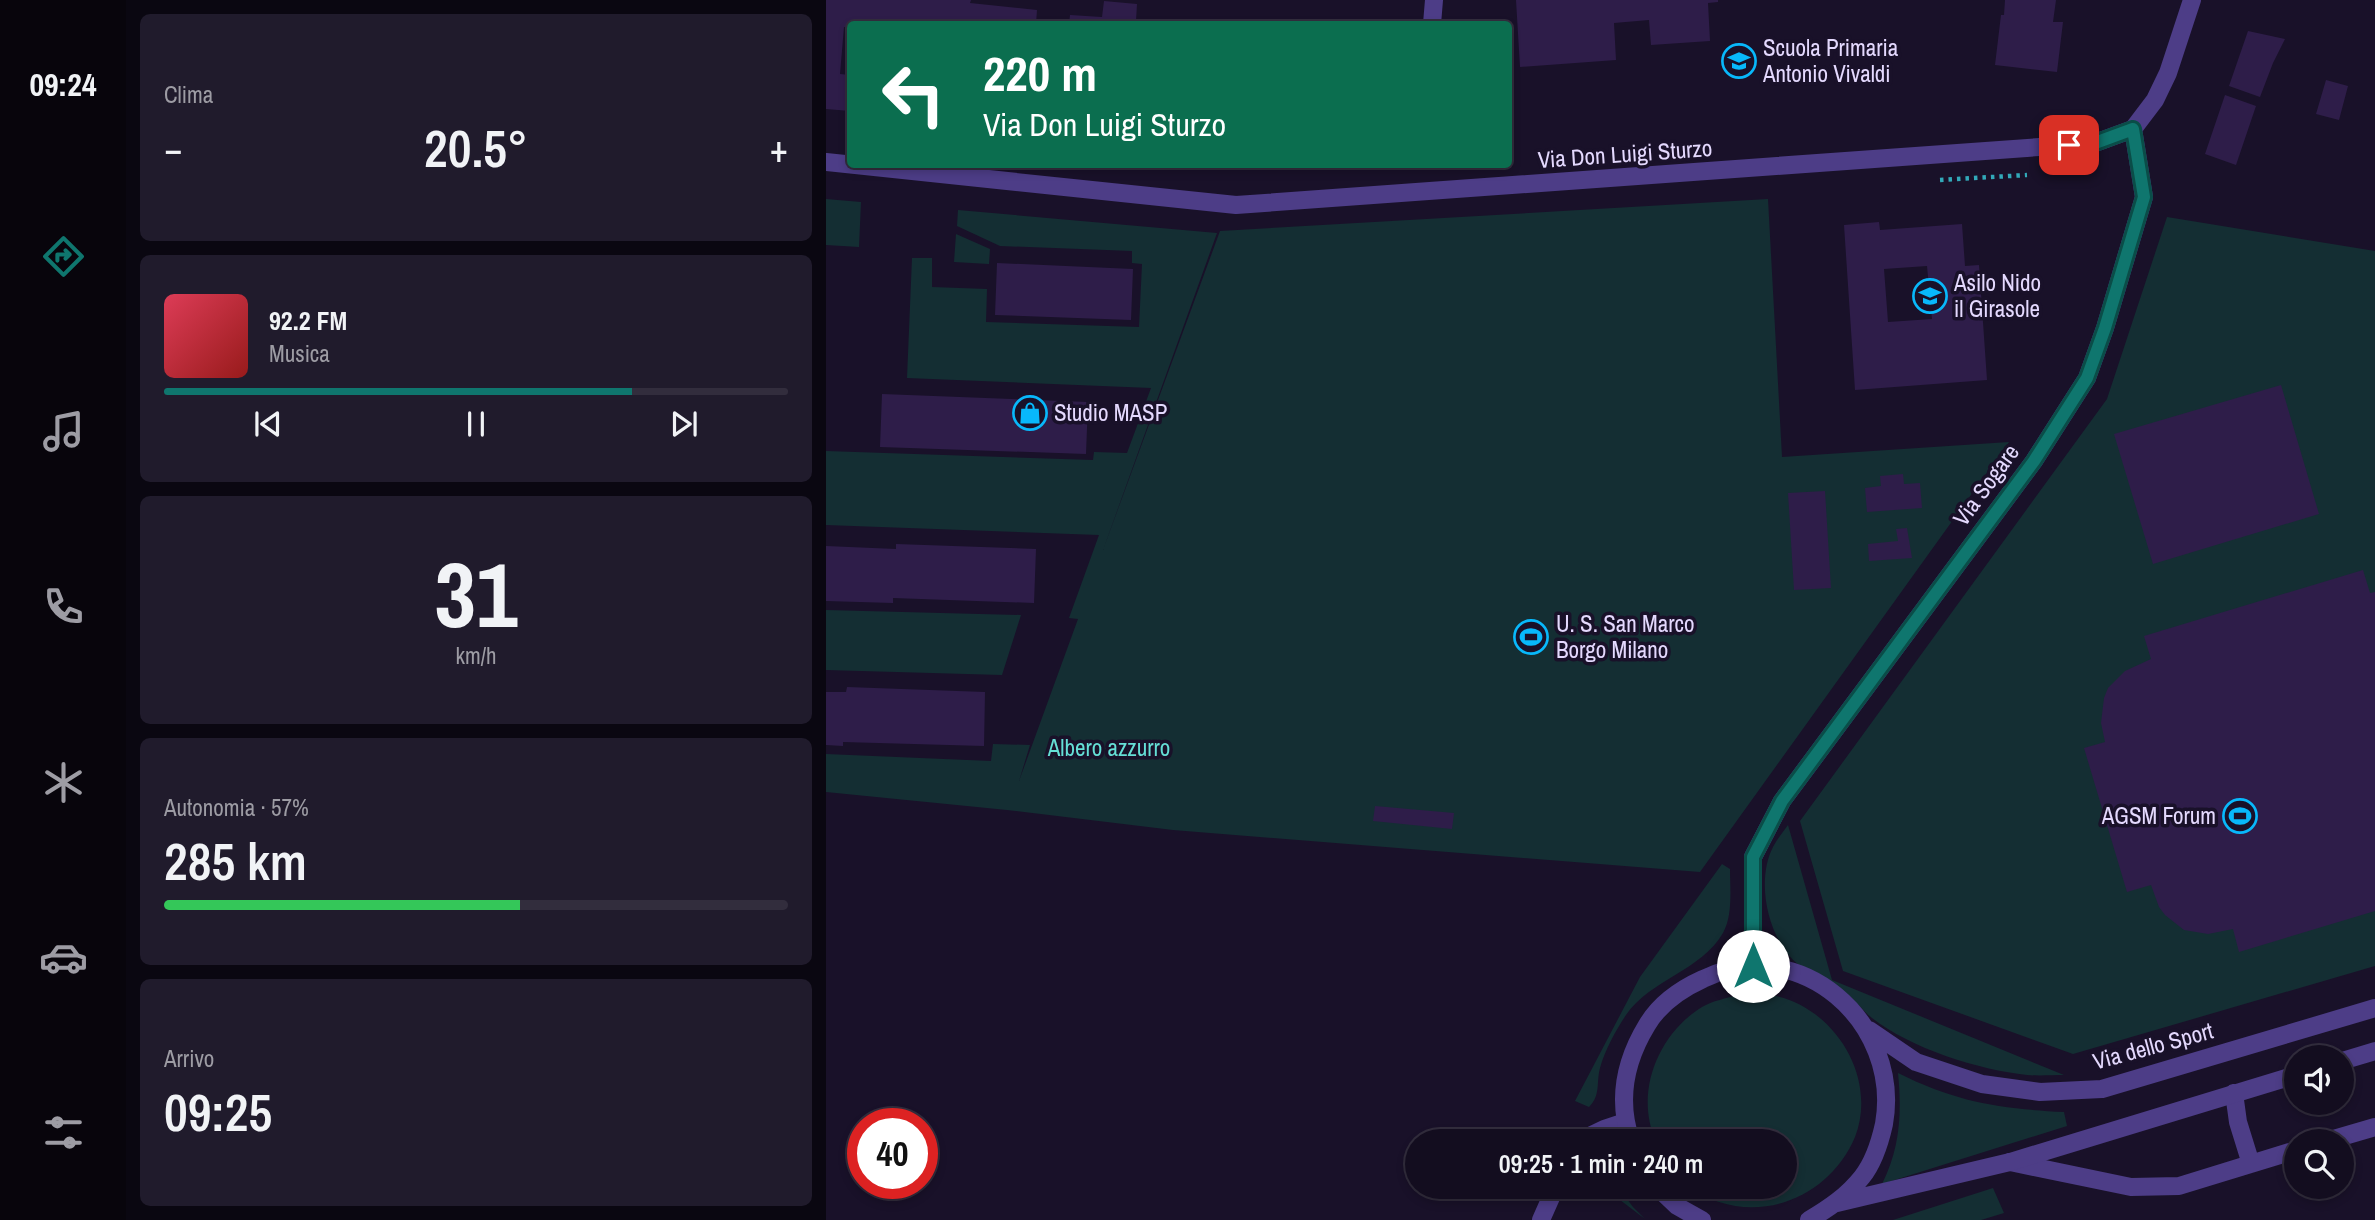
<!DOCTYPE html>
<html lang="it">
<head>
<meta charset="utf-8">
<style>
  :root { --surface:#130d1f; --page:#201b2c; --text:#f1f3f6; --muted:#9d9ca4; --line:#322d3d; --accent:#0f766e }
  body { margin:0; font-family:"Archivo Narrow",sans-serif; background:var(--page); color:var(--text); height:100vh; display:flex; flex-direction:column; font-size:26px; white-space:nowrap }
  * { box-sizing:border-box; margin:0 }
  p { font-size:23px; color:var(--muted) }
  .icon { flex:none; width:38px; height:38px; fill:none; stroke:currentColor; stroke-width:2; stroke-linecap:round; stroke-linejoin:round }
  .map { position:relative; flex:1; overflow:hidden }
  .sheet { display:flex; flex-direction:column; gap:14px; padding:14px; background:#0a0711; width:700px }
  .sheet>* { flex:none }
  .top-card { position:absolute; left:21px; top:21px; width:665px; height:147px; border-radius:7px; box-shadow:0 4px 10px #0003,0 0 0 2px var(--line); background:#0b6e4f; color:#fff; overflow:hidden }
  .fabs { position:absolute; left:1458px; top:1045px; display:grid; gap:14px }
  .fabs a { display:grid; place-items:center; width:70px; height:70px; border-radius:50%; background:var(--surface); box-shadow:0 4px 10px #0003,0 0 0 2px var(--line); font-size:35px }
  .speed { position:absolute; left:21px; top:1108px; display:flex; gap:14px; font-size:35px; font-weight:700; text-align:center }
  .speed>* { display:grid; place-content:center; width:91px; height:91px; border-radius:50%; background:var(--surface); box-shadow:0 4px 10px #0003,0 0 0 2px var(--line); line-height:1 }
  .speed .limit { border:10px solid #d22; background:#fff; color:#111 }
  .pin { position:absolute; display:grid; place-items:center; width:60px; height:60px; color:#fff; margin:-30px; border-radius:14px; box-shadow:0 4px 10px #0006 }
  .me { position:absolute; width:77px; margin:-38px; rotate:0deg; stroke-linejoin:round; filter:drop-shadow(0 0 5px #0008) }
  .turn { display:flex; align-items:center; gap:24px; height:147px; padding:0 21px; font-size:32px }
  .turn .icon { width:91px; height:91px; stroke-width:2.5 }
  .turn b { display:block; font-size:49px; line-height:60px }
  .big { font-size:52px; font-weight:600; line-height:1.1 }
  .sheet .tile { flex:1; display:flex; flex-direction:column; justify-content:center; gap:10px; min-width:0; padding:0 24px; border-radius:10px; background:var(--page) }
  .sheet .dial { align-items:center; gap:0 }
  .dial b { font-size:91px; line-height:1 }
  .song { display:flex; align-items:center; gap:21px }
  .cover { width:84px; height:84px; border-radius:10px; background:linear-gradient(135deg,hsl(350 70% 55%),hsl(0 70% 35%)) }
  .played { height:7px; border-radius:4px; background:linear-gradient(90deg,var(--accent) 75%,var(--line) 75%) }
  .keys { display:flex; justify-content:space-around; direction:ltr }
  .heat { display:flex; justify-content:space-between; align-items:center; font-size:38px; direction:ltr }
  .charge { height:10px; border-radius:5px; background:linear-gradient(90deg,#34c759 57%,var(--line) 0) }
  .trip { position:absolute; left:579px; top:1129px; width:392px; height:70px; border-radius:35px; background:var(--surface); box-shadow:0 4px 10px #0003,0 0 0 2px var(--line); font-weight:600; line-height:70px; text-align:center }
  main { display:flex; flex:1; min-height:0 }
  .tab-bar { display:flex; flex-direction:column; width:126px; justify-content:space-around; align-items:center; background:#08050c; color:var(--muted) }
  .tab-bar .icon { width:49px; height:49px }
  .tab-bar .on { color:var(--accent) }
  .tab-bar b { font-size:32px; color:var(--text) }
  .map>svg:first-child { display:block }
  .green { fill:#142e33 }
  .building { fill:#2e1d49; fill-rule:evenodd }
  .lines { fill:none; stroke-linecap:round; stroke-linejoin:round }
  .path { stroke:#32a9b9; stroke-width:4.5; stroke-dasharray:3.5 5; stroke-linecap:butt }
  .minor { stroke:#4d3d87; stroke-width:18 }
  .tertiary { stroke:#4d3d87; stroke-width:18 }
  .route-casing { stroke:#0a4d48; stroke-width:18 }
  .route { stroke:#0f766e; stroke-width:12 }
  .labels { text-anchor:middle; stroke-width:7; stroke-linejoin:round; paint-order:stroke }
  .poi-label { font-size:23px; fill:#e4d9fe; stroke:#191129; text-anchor:start }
  .street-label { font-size:23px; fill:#e4d9fe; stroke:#191129 }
  .park-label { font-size:23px; fill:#65dfd6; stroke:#191129 }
</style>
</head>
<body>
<main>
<nav class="tab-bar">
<b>09:24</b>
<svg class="icon on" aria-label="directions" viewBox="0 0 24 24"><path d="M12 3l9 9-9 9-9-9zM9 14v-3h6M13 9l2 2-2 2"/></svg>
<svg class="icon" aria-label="music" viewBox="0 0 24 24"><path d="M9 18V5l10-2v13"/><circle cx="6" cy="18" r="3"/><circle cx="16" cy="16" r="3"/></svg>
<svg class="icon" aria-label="phone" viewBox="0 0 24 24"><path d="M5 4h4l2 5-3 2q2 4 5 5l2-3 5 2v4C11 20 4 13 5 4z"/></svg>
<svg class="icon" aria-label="climate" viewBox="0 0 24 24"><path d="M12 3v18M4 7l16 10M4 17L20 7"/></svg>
<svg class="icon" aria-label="car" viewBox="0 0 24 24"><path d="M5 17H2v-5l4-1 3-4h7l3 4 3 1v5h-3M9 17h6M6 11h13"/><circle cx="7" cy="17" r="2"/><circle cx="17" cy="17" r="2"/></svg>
<svg class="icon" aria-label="filters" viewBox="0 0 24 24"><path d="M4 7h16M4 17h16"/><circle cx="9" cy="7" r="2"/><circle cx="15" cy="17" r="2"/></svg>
</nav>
<section class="sheet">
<div class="tile"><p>Clima</p>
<div class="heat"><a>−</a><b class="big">20.5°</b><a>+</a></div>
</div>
<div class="tile">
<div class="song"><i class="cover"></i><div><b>92.2 FM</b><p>Musica</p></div></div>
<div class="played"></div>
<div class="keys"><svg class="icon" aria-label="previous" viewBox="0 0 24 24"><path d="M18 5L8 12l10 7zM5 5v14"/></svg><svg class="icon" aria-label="pause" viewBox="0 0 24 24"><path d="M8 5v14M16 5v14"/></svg><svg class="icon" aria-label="next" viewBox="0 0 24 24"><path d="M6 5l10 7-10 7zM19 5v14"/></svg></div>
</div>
<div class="tile dial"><b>31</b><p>km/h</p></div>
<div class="tile"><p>Autonomia · 57%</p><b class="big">285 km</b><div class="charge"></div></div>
<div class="tile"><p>Arrivo</p><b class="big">09:25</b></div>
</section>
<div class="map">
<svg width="1549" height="1220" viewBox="0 0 1549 1220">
  <rect width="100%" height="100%" fill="#191129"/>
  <!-- green -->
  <path class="green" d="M0 199 35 202 33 247 0 245Z
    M942 199 956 457 1183 442 874 872 347 830 181 810 0 792V754L165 761 167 744 204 745 193 781 252 619 243 618 273 535 0 525V451L267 460 268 452 301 453 325 388 81 378 86 258H106V287L161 289 160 322 313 327 316 264 306 263V251L174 246 131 226 132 210 391 233 277 550 394 231Z
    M1341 217 1549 251V966L1247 1054 1017 971 974 821 1281 399Z
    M130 234 164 249 163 264 128 262Z
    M0 610 195 615 176 675 0 670Z
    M962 825 1006 980 1238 1075C1226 1075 1213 1076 1201 1075 1153 1070 1084 1048 1046 1018 1036 1010 1029 1000 1019 992 1005 982 986 976 973 965 942 941 929 882 947 847 951 839 957 832 962 825Z
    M896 864 904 869C904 889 907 915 897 933 875 971 825 979 800 1015 790 1030 779 1050 774 1068 770 1083 775 1095 763 1107L749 1101 814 977Z
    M912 995C924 995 938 993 950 996 1009 1009 1052 1078 1029 1137 1007 1190 948 1220 893 1202 883 1199 874 1191 865 1187L959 1186V1141H830C808 1093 832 1034 876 1007 886 1001 901 998 912 995Z
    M1072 1073C1130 1102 1174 1109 1238 1112L1241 1126 1056 1184C1074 1148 1076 1113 1072 1073Z
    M777 1187H792L807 1207 819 1219Z
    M1167 1188 1178 1213 1155 1220H1067Z"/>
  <!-- building -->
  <path class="building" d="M0 0H145L144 3 211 10 210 24H24V28L18 27 14 74 24 75V111L0 109Z
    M690 0H892V2L882 3 884 41 825 45 823 20 788 23 790 60 694 67Z
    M1179 0H1230L1227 22H1237L1231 72 1169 65 1175 15H1178Z
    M278 1 311 4 310 21 315 22V24H243L244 15 276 17Z
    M1422 31 1459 39 1447 63 1434 97 1403 86Z
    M1500 80 1522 86 1513 120 1490 114Z
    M1399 95 1430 106 1410 165 1379 154Z
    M1053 222 1054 230 1136 224 1139 266 1153 265 1161 380 1029 390 1018 225ZM1101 266 1106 319 1062 322 1058 269Z
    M171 263 307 269 305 320 169 315Z
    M1455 385 1493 514 1327 564 1288 434Z
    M56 394 262 402 260 454 54 447Z
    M1077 474 1078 484 1094 483 1096 508 1041 512 1039 488 1055 486 1054 476Z
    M999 491 1005 588 968 590 962 493Z
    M1081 528 1086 558 1043 561 1042 544 1072 541 1070 529Z
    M70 544 210 549 208 603 67 598V603L0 601V546L70 549Z
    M1537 570 1544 593 1549 592V911L1413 952 1407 929 1382 934 1358 930 1339 915 1333 907 1325 885 1301 892 1258 748 1279 742 1275 723 1278 698 1282 688 1299 671 1325 659 1318 636Z
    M21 687 159 692 158 746 17 742V746L0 745V692H20Z
    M549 806 628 813 626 829 547 821Z"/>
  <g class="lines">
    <!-- path -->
    <path class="path" d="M1114 180 1201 175"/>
    <!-- minor -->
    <path class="minor" d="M606 24 608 0
      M1408 1093 1412 1122 1425 1164
      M753 1141 778 1129 799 1122
      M1501 1141 1549 1127
      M1184 1162 1305 1187 1353 1186 1470 1150
      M715 1220 730 1186"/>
    <!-- tertiary -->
    <path class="tertiary" d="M0 162 410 205 1269 143 1307 129
      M927 966V857L956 801 1208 461 1261 378 1279 328 1318 197 1307 129 1329 100 1342 73 1366 0
      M1043 1030 1090 1062 1156 1084 1214 1092 1276 1089 1549 1008
      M1516 1061 1549 1051
      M805 1141C791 1100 799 1061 821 1025 834 1003 855 989 877 979 973 932 1076 1022 1058 1124 1054 1142 1048 1162 1036 1177 1021 1196 1003 1208 983 1220
      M830 1186 851 1206 876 1220
      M1011 1203 1184 1162 1470 1075"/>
  </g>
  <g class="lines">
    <!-- route casing -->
    <g class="route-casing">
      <path id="route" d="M927 966V857L956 801 1208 461 1261 378 1279 328 1318 197 1307 129 1269 143 1243 145"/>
    </g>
    <!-- route -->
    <use href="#route" class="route"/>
  </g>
  <!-- icons -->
  <defs>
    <g id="school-ring" transform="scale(1.75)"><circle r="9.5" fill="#191129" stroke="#08b8fb" stroke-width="1.5"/><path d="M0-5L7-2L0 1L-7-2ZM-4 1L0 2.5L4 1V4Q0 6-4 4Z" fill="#08b8fb"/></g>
    <g id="shop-ring" transform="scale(1.75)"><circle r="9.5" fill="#191129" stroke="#08b8fb" stroke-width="1.5"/><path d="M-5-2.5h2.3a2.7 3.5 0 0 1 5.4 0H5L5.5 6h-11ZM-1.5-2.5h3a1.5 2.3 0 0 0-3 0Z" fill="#08b8fb"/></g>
    <g id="stadium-ring" transform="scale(1.75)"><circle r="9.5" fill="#191129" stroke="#08b8fb" stroke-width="1.5"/><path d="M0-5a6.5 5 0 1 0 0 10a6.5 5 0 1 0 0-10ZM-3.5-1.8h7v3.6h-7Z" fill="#08b8fb"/></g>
  </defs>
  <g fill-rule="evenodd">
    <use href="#school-ring" x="913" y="61"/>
    <use href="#school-ring" x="1104" y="296"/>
    <use href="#shop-ring" x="204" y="413"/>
    <use href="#stadium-ring" x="705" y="637"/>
    <use href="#stadium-ring" x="1414" y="816"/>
  </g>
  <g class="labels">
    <!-- poi labels -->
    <g class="poi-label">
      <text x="937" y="56">Scuola Primaria<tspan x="937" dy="26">Antonio Vivaldi</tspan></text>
      <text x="1128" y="291">Asilo Nido<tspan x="1128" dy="26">il Girasole</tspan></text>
      <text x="228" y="421">Studio MASP</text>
      <text x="730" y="632">U. S. San Marco<tspan x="730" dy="26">Borgo Milano</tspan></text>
      <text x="1390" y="824" text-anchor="end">AGSM Forum</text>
    </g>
    <!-- street labels -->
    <g class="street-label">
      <text transform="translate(799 154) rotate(-4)" y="8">Via Don Luigi Sturzo</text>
      <text transform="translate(1160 485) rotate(-54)" y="8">Via Sogare</text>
      <text transform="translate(1327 1046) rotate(-15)" y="8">Via dello Sport</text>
    </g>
    <!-- park labels -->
    <g class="park-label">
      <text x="283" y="756">Albero azzurro</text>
    </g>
  </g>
</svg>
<div class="fabs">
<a><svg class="icon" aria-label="sound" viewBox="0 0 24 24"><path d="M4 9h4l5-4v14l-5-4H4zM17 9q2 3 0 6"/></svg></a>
<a><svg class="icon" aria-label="search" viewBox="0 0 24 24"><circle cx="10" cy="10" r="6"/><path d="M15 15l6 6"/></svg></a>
</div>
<div class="speed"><div class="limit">40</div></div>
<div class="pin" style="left:1243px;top:145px;background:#d93025"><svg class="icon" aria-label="arrive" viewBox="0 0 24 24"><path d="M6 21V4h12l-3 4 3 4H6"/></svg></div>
<svg class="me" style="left:927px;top:966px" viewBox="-20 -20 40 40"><circle r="19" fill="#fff"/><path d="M0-13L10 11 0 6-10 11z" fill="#0f766e"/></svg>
<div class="trip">09:25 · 1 min · 240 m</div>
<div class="top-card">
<div class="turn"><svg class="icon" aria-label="left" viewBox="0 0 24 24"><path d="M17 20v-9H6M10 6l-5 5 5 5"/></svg><div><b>220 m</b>Via Don Luigi Sturzo</div></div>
</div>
</div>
</main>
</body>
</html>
